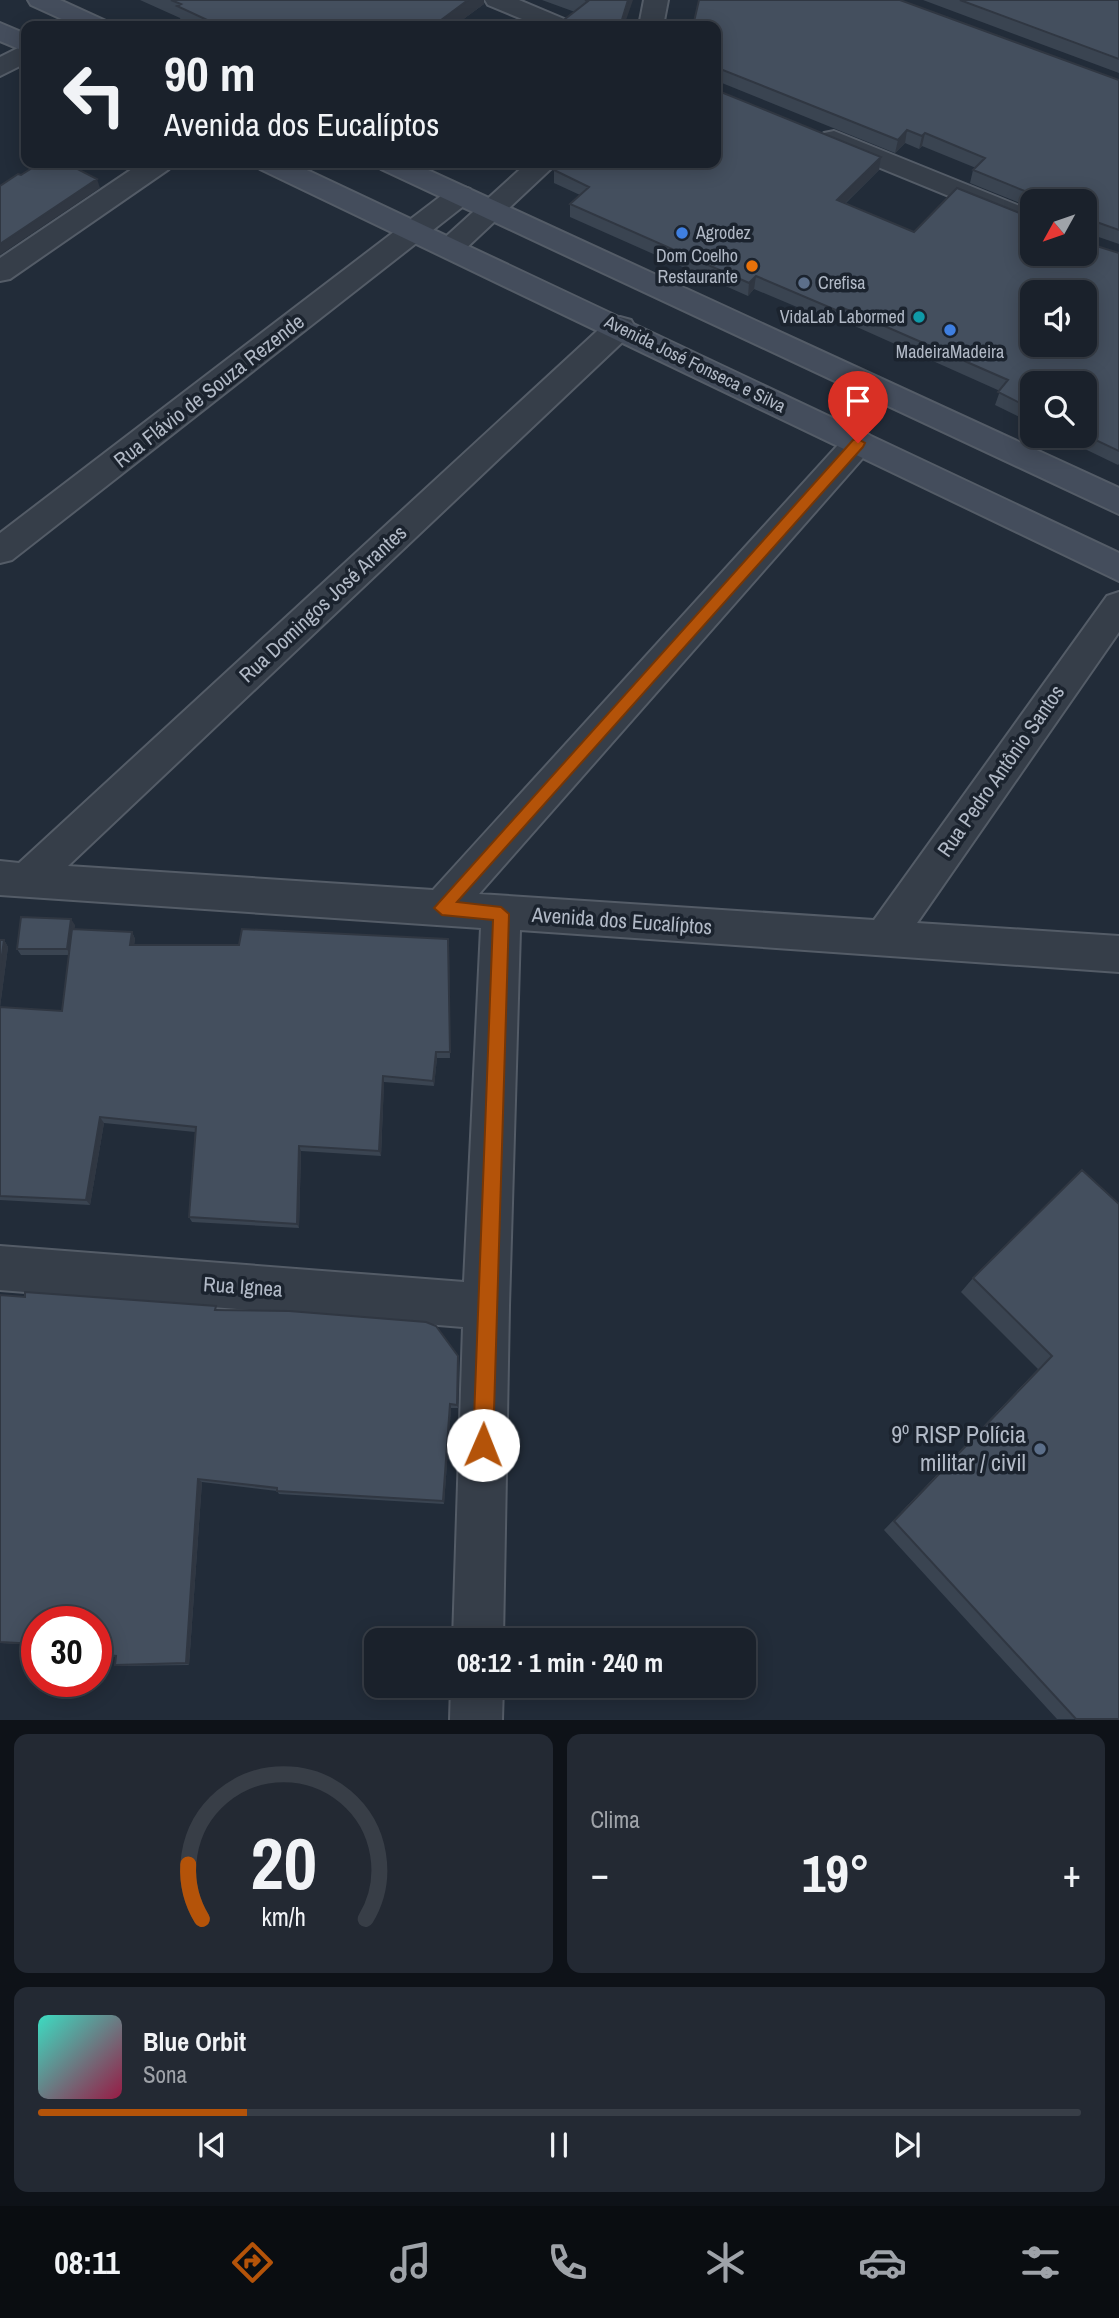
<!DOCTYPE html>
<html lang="pt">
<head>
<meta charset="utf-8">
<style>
  :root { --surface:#1a212b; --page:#232933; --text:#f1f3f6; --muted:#9fa3a9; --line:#383e47; --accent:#b45309 }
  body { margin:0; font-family:"Archivo Narrow",sans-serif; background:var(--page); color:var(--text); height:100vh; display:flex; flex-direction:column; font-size:26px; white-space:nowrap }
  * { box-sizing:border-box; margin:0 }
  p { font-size:23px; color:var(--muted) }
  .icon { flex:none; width:38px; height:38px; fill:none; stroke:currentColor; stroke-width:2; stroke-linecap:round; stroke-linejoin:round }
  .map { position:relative; height:1720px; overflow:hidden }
  .side { display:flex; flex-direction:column; gap:14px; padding:14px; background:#0e1218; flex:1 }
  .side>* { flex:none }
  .banner { position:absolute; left:21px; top:21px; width:700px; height:147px; border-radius:14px; box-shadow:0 4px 18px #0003,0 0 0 2px var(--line); background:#1a212b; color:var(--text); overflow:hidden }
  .needle { width:46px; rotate:230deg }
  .controls { position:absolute; left:1020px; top:189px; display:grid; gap:14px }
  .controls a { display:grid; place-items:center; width:77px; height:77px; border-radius:14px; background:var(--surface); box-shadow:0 4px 18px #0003,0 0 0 2px var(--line); font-size:35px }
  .speed { position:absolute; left:21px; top:1606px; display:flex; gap:14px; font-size:35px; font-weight:700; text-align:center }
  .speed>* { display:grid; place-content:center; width:91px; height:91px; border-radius:50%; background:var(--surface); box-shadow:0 4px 18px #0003,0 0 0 2px var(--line); line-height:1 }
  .speed .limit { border:10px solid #d22; background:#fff; color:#111 }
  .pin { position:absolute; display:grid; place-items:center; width:60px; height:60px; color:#fff; margin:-72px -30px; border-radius:50% 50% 50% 0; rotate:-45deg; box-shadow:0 0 7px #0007 }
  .pin .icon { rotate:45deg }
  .me { position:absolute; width:77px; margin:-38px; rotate:1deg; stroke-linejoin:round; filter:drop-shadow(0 0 5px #0008) }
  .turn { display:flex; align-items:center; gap:24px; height:147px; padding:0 28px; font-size:32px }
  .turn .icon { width:91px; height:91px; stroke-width:2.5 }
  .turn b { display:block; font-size:49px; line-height:60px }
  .big { font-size:52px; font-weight:700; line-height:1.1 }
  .side .tile { flex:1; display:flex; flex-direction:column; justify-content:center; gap:10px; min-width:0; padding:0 24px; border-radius:14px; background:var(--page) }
  .side .dial { align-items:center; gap:0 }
  .dial svg { height:182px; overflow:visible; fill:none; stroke:var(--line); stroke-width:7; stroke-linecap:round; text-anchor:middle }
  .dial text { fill:var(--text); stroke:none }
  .song { display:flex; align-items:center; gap:21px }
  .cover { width:84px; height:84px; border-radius:10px; background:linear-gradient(135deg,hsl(170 70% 55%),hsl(340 70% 35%)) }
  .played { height:7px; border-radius:4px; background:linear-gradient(90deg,var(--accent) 20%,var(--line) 20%) }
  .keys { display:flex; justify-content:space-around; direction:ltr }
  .heat { display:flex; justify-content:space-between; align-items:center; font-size:38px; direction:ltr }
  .side .tiles { flex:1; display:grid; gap:14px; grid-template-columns:1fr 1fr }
  .tile:last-child { grid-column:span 2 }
  .trip { position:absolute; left:364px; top:1628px; width:392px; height:70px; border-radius:14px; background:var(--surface); box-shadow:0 4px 18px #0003,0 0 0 2px var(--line); font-weight:700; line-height:70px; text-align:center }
  .dock { display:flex; height:112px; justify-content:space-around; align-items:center; background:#0a0d11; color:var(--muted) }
  .dock .icon { width:49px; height:49px }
  .dock .on { color:var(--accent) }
  .dock b { font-size:32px; color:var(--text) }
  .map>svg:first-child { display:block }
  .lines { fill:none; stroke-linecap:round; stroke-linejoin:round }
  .street-casing { stroke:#545c67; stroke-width:4 }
  .secondary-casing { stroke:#545c67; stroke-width:4 }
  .street { fill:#363e49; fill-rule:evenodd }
  .secondary { fill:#444d5c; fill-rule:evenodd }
  .wall { fill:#3a4451 }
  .shaded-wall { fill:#303742 }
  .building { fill:#444f5e; stroke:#303742; stroke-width:2; fill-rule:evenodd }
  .route { fill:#b45309; stroke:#753606; stroke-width:2 }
  .shop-dot { fill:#3f7fe0; stroke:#1b232e; stroke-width:2.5 }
  .food-dot { fill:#e8710a; stroke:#1b232e; stroke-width:2.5 }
  .service-dot { fill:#5c6f8a; stroke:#1b232e; stroke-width:2.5 }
  .culture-dot { fill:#0f9aa8; stroke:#1b232e; stroke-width:2.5 }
  .labels { text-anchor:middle; stroke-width:7; stroke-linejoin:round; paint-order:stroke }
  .far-poi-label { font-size:18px; fill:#b1b9c6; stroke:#1b232e; text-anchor:start }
  .far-street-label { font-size:18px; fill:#b1b9c6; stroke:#1b232e }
  .street-label { font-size:21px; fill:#b1b9c6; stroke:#1b232e }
  .near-poi-label { font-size:24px; fill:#b1b9c6; stroke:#1b232e; text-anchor:end }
</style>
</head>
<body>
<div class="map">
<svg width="1119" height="1720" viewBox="0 0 1119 1720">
  <rect width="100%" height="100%" fill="#222c39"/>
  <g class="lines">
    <!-- street casing -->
    <g class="street-casing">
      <path id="street" d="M485 0H519L569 21 573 26H539L488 5Z
        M644 0H668L663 26H639Z
        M26 44V63L0 76V57Z
        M834 131 1032 211V230L824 145 820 139 824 133Z
        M141 163H173L169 169 10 279 0 281V258Z
        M527 163H557L461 253 451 256 441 253 437 247 441 241Z
        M460 186 470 189 474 195 470 201 12 560 0 563V533L450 189Z
        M620 317 631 320 635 327 631 334 68 866 433 890 847 435 858 432 869 435 874 443 869 451 479 894 874 920 1107 596 1119 592V632L917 923 1119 936V972L520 930 509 1306 503 1640H453L463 1327 0 1290V1246L464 1282 481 928 0 895V861L19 863 609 320Z
        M451 1685H503L502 1720H450Z"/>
    </g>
    <!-- secondary casing -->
    <g class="secondary-casing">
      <path id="secondary" d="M28 0H60L106 21 110 26H77L31 5Z
        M0 23 26 34V52L0 41Z
        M256 163H292L1119 553V581L260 169Z
        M377 163H413L1119 488V514L381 169Z"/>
    </g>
    <!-- street -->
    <use href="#street" class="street"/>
    <!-- secondary -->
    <use href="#secondary" class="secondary"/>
  </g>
  <!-- wall -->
  <path class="wall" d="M140 0H484V4L454 26H191L181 21 180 18Z
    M542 0H633L575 12Z
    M923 0H1119V73Z
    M716 26 1119 80V244L1087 233V243L1119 253V464L1118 465 1058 436H1085V383H1032V423L995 405 1000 391 839 319 835 323 754 289 748 296 570 217V204L580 195 554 183V170L716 90 881 157 879 170 845 204 914 232 1032 254 1085 201H1032V208L970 183 973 170 976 168 922 146 919 149 905 143 895 153 717 81H716Z
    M75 925 74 929 132 932 135 939 134 945H449L450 1058H437L434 1086 384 1082 381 1156 301 1151 299 1228 192 1222 189 1217 195 1132 104 1123 90 1205 0 1200V940H4L8 947 0 1007 62 1011 69 955H21L17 949Z
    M1119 1204V1719H1057L884 1530 1038 1369 961 1292 973 1278Z
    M0 1295 219 1310 459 1360 458 1408H451L444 1504 279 1494 277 1491 202 1482 189 1665 120 1666 115 1665 116 1657 96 1656V1622L36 1645 0 1643Z"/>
  <!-- shaded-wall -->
  <path class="shaded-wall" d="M468 0H484V4L454 26H433Z
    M628 0H633L624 26H617Z
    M718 68 717 81H716V69Z
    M907 130 905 143 895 153 898 140Z
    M925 133 922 146 919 149 922 136Z
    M881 157 879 170 835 213 837 200Z
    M97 179 100 188 0 255V244Z
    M756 276 754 289 748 296 749 283Z
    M841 307 839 319 835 323 838 311Z
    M71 919 75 925 70 955 67 949Z
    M132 932 135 939 133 951 130 945Z
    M448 939 449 945 450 1058V1052Z
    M4 940 8 947 0 1007V970Z
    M436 1052 437 1058 434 1086 433 1081Z
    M383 1076 384 1082 381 1156 379 1151Z
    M100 1117 104 1123 90 1205 86 1200Z
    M299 1146 301 1151 299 1228 297 1224Z
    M458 1356 459 1360 458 1408 457 1405Z
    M450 1404 451 1408 444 1504 443 1501Z
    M198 1479 202 1482 189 1665 186 1663Z"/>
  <!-- building -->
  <path class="building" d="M171 0H468L433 26H220L177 6 181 4Z
    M585 0H628L621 23 617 26H556L588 1Z
    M699 0H900L1119 80V230L1088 219 1087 243 1119 253V451L1085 435V383H1032V409L998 392 1008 380 841 307 838 311 756 276 749 283 570 204 589 187 554 170 563 163H716V85V90L881 157 837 200 914 232 957 188 1032 218V254H1085V201H1037V196L973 170 985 158 925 133 922 136 907 130 898 140 718 68 716 69V26H693ZM1032 292H1085V345H1032Z
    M960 0H1119V59Z
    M40 163H66L97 179 0 244V186L18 174 21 175Z
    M21 917 71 919 67 949H17Z
    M72 929 132 932 130 945H239L242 929 448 939 450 1052H436L433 1081 383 1076 379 1151 299 1146 297 1224 189 1217 196 1127 100 1117 86 1200 0 1196V1007L62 1011Z
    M0 940H4L0 970Z
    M1082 1170 1119 1204V1719H1076L894 1521 1052 1356 973 1278Z
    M25 1292 216 1306 215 1310 289 1311 426 1322 436 1326 458 1356 457 1405 450 1404 443 1501 277 1491V1488L198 1479 186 1663 115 1665 116 1656 96 1654V1622H37V1650H35L36 1644 0 1642V1295L25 1297Z"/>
  <!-- route -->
  <path class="route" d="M858 439 865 443 863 447 457 902 501 907 509 914 493 1445 490 1452 483 1455 476 1452 473 1445 493 920 442 915 434 908 853 440Z"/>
  <!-- markers -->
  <g class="shop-dot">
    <circle cx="682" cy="233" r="7"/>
    <circle cx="950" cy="330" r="7"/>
  </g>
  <circle class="food-dot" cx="752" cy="266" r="7"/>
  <g class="service-dot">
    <circle cx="804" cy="283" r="7"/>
    <circle cx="1040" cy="1449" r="7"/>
  </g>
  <circle class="culture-dot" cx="919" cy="317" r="7"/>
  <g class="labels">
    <!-- far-poi labels -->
    <g class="far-poi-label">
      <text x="696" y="239">Agrodez</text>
      <text x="738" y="262" text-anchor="end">Dom Coelho<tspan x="738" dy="21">Restaurante</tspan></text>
      <text x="818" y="289">Crefisa</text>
      <text x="905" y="323" text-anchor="end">VidaLab Labormed</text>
      <text x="950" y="358" text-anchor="middle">MadeiraMadeira</text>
    </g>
    <!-- far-street labels -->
    <g class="far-street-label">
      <text transform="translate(695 364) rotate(26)" y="6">Avenida José Fonseca e Silva</text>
    </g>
    <!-- street labels -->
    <g class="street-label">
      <text transform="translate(209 391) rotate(-38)" y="7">Rua Flávio de Souza Rezende</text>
      <text transform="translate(323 604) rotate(-43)" y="7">Rua Domingos José Arantes</text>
      <text transform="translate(1001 771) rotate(-55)" y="7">Rua Pedro Antônio Santos</text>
      <text transform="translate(622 921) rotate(4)" y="7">Avenida dos Eucalíptos</text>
      <text transform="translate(243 1287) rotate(4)" y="7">Rua Ignea</text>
    </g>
    <!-- near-poi labels -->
    <g class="near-poi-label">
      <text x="1026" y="1443">9º RISP Polícia<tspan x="1026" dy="28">militar / civil</tspan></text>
    </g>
  </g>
</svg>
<div class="controls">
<a><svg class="needle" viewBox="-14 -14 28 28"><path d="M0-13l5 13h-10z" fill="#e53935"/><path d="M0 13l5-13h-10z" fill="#9fa3a9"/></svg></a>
<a><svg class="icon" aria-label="sound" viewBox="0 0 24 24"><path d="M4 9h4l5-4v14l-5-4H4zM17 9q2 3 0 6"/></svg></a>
<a><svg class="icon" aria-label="search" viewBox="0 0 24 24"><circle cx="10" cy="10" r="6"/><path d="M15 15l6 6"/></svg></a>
</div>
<div class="speed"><div class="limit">30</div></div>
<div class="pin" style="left:858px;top:443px;background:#d93025"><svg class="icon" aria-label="arrive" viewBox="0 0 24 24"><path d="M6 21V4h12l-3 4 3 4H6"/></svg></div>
<svg class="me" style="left:483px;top:1445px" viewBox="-20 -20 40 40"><circle r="19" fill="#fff"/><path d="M0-13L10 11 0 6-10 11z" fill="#b45309"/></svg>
<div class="trip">08:12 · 1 min · 240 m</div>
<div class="banner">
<div class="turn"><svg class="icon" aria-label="left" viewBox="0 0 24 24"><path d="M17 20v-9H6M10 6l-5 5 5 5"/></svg><div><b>90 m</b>Avenida dos Eucalíptos</div></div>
</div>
</div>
<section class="side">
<div class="tiles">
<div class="tile dial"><svg viewBox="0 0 100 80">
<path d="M14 69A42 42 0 1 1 86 69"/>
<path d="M14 69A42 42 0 0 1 8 45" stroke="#b45309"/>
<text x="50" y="56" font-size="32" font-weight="700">20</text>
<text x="50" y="72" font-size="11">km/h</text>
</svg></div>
<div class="tile"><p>Clima</p>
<div class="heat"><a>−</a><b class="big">19°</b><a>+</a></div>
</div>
<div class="tile">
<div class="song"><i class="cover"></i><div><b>Blue Orbit</b><p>Sona</p></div></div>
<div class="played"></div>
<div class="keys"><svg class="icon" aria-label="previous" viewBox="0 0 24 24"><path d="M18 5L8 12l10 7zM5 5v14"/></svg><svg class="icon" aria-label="pause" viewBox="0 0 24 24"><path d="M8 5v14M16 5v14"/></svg><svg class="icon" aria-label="next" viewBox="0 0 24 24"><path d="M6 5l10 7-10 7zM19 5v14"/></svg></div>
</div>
</div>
</section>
<nav class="dock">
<b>08:11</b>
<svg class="icon on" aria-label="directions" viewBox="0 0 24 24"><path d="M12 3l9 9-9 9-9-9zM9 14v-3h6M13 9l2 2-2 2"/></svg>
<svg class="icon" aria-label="music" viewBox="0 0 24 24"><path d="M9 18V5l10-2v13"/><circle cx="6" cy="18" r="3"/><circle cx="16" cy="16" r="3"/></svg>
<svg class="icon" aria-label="phone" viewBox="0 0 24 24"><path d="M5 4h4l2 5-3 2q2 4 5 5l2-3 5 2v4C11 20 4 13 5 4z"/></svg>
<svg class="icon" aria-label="climate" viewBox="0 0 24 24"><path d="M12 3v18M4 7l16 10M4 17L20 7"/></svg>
<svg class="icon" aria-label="car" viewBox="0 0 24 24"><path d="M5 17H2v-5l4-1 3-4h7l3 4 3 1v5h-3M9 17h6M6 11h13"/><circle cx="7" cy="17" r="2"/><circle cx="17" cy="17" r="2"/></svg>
<svg class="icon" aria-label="filters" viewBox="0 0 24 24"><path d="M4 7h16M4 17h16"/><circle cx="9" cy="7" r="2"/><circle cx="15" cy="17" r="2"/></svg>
</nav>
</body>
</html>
